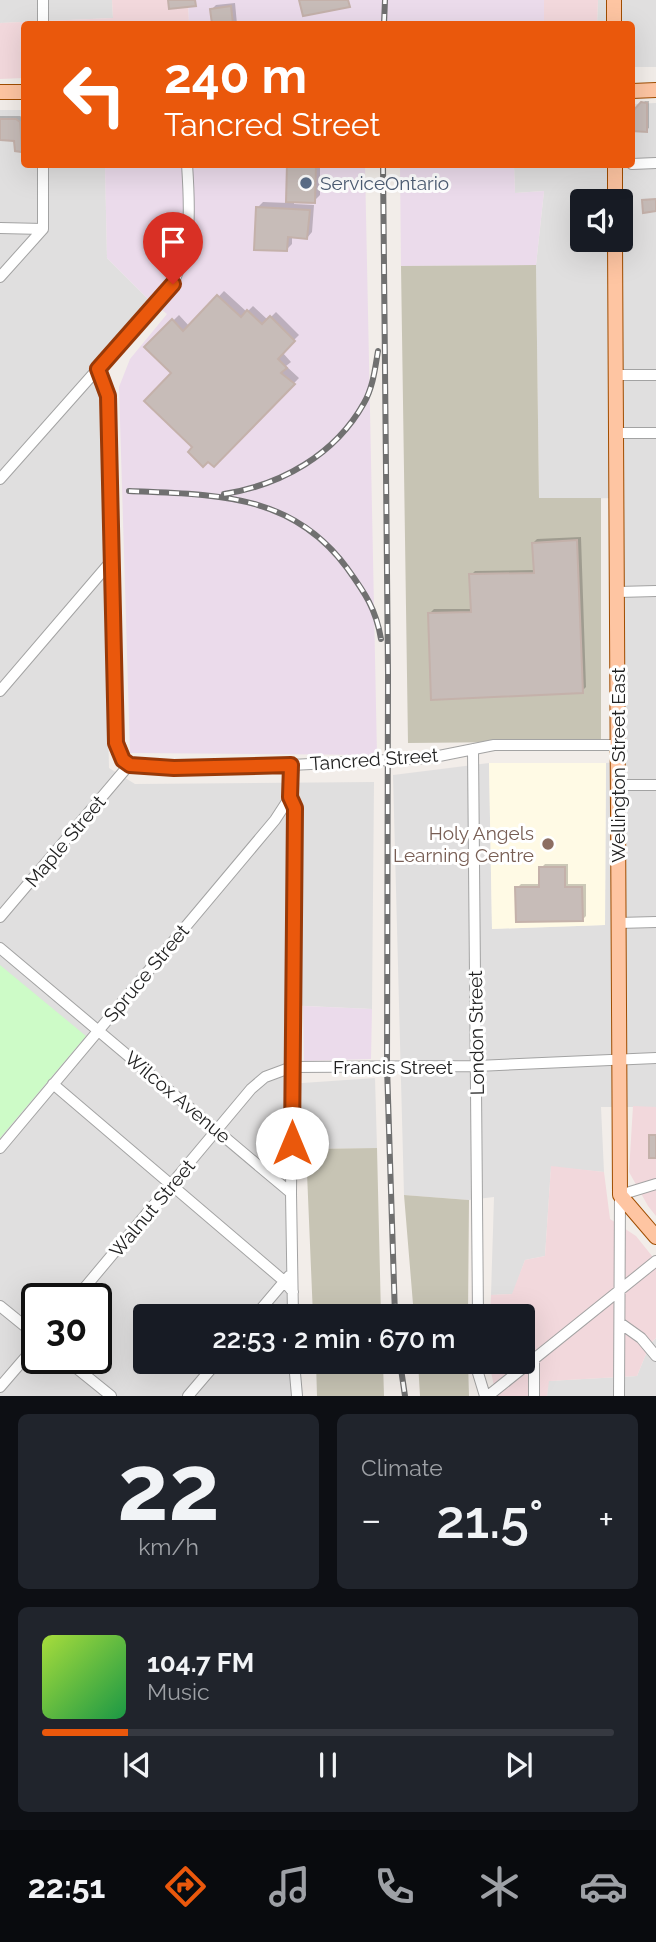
<!DOCTYPE html>
<html lang="en">
<head>
<meta charset="utf-8">
<style>
  :root { --surface:#171b24; --page:#20242c; --text:#f1f3f6; --muted:#9ea1a6; --line:#363941; --accent:#ea580c }
  body { margin:0; font-family:Raleway,sans-serif; background:var(--page); color:var(--text); height:100vh; display:flex; flex-direction:column; font-size:26px; white-space:nowrap }
  * { box-sizing:border-box; margin:0 }
  p { font-size:23px; color:var(--muted) }
  .icon { flex:none; width:38px; height:38px; fill:none; stroke:currentColor; stroke-width:2; stroke-linecap:round; stroke-linejoin:round }
  .map { position:relative; height:1396px; overflow:hidden }
  .side { display:flex; flex-direction:column; gap:18px; padding:18px; background:#0d0f14; flex:1 }
  .side>* { flex:none }
  .top-card { position:absolute; left:21px; top:21px; width:614px; height:147px; border-radius:7px; box-shadow:0 7px 28px #0002; background:#ea580c; color:#fff; overflow:hidden }
  .buttons { position:absolute; left:570px; top:189px; display:grid; gap:14px }
  .buttons a { display:grid; place-items:center; width:63px; height:63px; border-radius:7px; background:var(--surface); box-shadow:0 7px 28px #0002; font-size:35px }
  .speed { position:absolute; left:21px; top:1283px; display:flex; gap:14px; font-size:35px; font-weight:700; text-align:center }
  .speed>* { display:grid; place-content:center; width:91px; height:91px; border-radius:50%; background:var(--surface); box-shadow:0 7px 28px #0002; line-height:1 }
  .speed .limit { border:4px solid #111; border-radius:10px; background:#fff; color:#111 }
  .pin { position:absolute; display:grid; place-items:center; width:60px; height:60px; color:#fff; margin:-72px -30px; border-radius:50% 50% 50% 0; rotate:-45deg; box-shadow:0 0 7px #0007 }
  .pin .icon { rotate:45deg }
  .me { position:absolute; width:77px; margin:-38px; rotate:0deg; stroke-linejoin:round; filter:drop-shadow(0 0 5px #0008) }
  .turn { display:flex; align-items:center; gap:24px; height:147px; padding:0 28px; font-size:32px }
  .turn .icon { width:91px; height:91px; stroke-width:2.5 }
  .turn b { display:block; font-size:49px; line-height:60px }
  .big { font-size:52px; font-weight:600; line-height:1.1 }
  .side .card { flex:1; display:flex; flex-direction:column; justify-content:center; gap:10px; min-width:0; padding:0 24px; border-radius:10px; background:var(--page) }
  .side .dial { align-items:center; gap:0 }
  .dial b { font-size:91px; line-height:1 }
  .song { display:flex; align-items:center; gap:21px }
  .cover { width:84px; height:84px; border-radius:10px; background:linear-gradient(135deg,hsl(80 70% 55%),hsl(140 70% 35%)) }
  .played { height:7px; border-radius:4px; background:linear-gradient(90deg,var(--accent) 15%,var(--line) 15%) }
  .keys { display:flex; justify-content:space-around; direction:ltr }
  .heat { display:flex; justify-content:space-between; align-items:center; font-size:38px; direction:ltr }
  .side .tiles { flex:1; display:grid; gap:18px; grid-template-columns:1fr 1fr }
  .card:last-child { grid-column:span 2 }
  .trip { position:absolute; left:133px; top:1304px; width:402px; height:70px; border-radius:7px; background:var(--surface); box-shadow:0 7px 28px #0002; font-weight:600; line-height:70px; text-align:center }
  .dock { display:flex; height:112px; justify-content:space-around; align-items:center; background:#090b0e; color:var(--muted) }
  .dock .icon { width:49px; height:49px }
  .dock .active { color:var(--accent) }
  .dock b { font-size:32px; color:var(--text) }
  .map>svg:first-child { display:block }
  .residential { fill:#e0dfdf; fill-rule:evenodd }
  .commercial { fill:#f2d8dc }
  .industrial { fill:#ebdbeb }
  .education { fill:#fffae5 }
  .construction { fill:#c7c4b4 }
  .park { fill:#cdfbc7 }
  .shadow { fill:#0003 }
  .building { fill:#c7bcb8; stroke:#c4b1aa; stroke-width:2 }
  .lines { fill:none; stroke-linecap:round; stroke-linejoin:round }
  .minor-casing { stroke:#a3a3a3; stroke-width:12 }
  .major-casing { stroke:#a04d00; stroke-width:16 }
  .minor { stroke:#fff; stroke-width:10 }
  .major { stroke:#fec5a2; stroke-width:14 }
  .rail-casing { stroke:#707070; stroke-width:6 }
  .rail { stroke:#fff; stroke-width:3.5; stroke-dasharray:10; stroke-linecap:butt }
  .route-casing { stroke:#983908; stroke-width:18 }
  .route { stroke:#ea580c; stroke-width:12 }
  .service-dot { fill:#5c6f8a; stroke:#fff; stroke-width:2.5 }
  .education-dot { fill:#8d6e63; stroke:#fff; stroke-width:2.5 }
  .labels { text-anchor:middle; stroke-width:6; stroke-linejoin:round; paint-order:stroke }
  .service-label { font-size:19px; fill:#4e5e75; stroke:#fff; text-anchor:start }
  .street-label { font-size:19px; fill:#222; stroke:#fff }
  .education-label { font-size:19px; fill:#785e54; stroke:#fff; text-anchor:end }
</style>
</head>
<body>
<div class="map">
<svg width="656" height="1396" viewBox="0 0 656 1396">
  <rect width="100%" height="100%" fill="#f2ede9"/>
  <!-- residential -->
  <path class="residential" d="M0 0H112L113 18 0 23Z
    M598 0H656V67H632V24H597Z
    M656 103V1107H601L604 1172 551 1167 545 1256 525 1260 513 1294 491 1295 494 1197 469 1200 404 1195 393 775 489 763 492 929 605 925 606 763 623 761 624 498 539 499 536 265 544 191 515 193 514 165 632 164V104ZM583 201H621V240H583Z
    M0 110H24V164L105 165 107 258 149 300 111 346 101 399 109 768 135 784 374 782 372 1009 285 1005 288 1084 375 1078 377 1148 287 1149 289 1316H145V1362H290L291 1396H0ZM37 1298H96V1358H37Z
    M656 1338V1396H547L548 1381 637 1376 650 1344Z"/>
  <!-- commercial -->
  <path class="commercial" d="M112 0H188L189 24H24V78L0 79V23L113 18Z
    M544 0H598L597 24H544Z
    M633 1106 656 1107V1216L648 1206 629 1172Z
    M551 1166 604 1172 610 1219 636 1236 656 1261V1338L650 1344 637 1376 549 1381 547 1396H496L489 1362H523V1316H490L491 1295 512 1294 525 1260 545 1256Z"/>
  <!-- industrial -->
  <path class="industrial" d="M188 0H544V24H189Z
    M105 165H365L377 755 130 753 119 387 130 359 167 314 149 300 107 258Z
    M400 165H514L515 193 544 191 536 265 401 266Z
    M303 1006 372 1009 371 1059 304 1061Z"/>
  <!-- education -->
  <path class="education" d="M489 763H606L605 925 492 929Z"/>
  <!-- construction -->
  <path class="construction" d="M536 265 539 498H601V741L408 743 401 266Z
    M377 1148 381 1316H313L306 1149Z
    M404 1195 469 1200 468 1316H414Z
    M316 1362H383L384 1396H317Z
    M418 1362H468L469 1396H420Z"/>
  <!-- park -->
  <path class="park" d="M0 965 86 1036 0 1138Z"/>
  <!-- shadow -->
  <path class="shadow" d="M235 3 237 24H214L212 9 216 5Z
    M645 101H649V128L646 130 633 129 632 114Z
    M0 116H20L23 118 24 147 21 150 15 139H0Z
    M289 164H320V195L314 201H294V204L314 205 312 232 307 238 292 236V244L286 250 257 208 263 202 288 203Z
    M224 291 247 312 253 306 268 320 276 312 299 335 282 352 291 362 286 366 299 378 214 465 195 447 173 373 146 347 179 315 190 327Z
    M581 537 586 687 582 691 430 613 434 609H473L471 575 475 571 535 570 533 543 537 539Z
    M545 864H568V884H586V916L582 920 517 888 521 884H541V868Z"/>
  <!-- building -->
  <path class="building" d="M168 0H195L196 6 169 9Z
    M299 0H348L350 7 303 16Z
    M231 6 233 24H212L210 9Z
    M641 102 647 103V132L632 131V112Z
    M0 119H16L20 122 22 152 15 151 14 141 0 140Z
    M287 164H316L315 203 286 202Z
    M656 199V211L643 213 642 200Z
    M256 207 310 210 307 239 288 237 287 251 254 250Z
    M217 295 241 317 247 310 262 324 270 316 295 341 278 359 287 368 281 373 295 384 214 467 208 462 203 467 188 452 192 447 144 401 171 373 144 347 172 319 183 331Z
    M577 540 583 693 431 700 428 613 471 612 469 574 534 573 532 543Z
    M539 867H565V887H582L583 921 516 922 515 887H539Z
    M649 1135H656V1158H649Z"/>
  <g class="lines">
    <!-- minor casing -->
    <g class="minor-casing">
      <path id="minor" d="M43 0V24
        M632 164 656 163
        M0 228 43 229
        M0 277 43 229V164
        M98 369 108 396 116 742 123 760 129 765
        M617 375H656
        M616 433H656
        M0 479 173 284C192 243 190 209 187 164
        M618 592 656 591
        M0 691 113 559
        M473 749 478 1316
        M129 765 174 768 291 765 429 758 494 745H618
        M291 765 290 797 295 808 291 1193 293 1316
        M619 785H656
        M0 917 129 765
        M618 923 656 922
        M0 948 291 1193
        M53 1084 284 1281 293 1292
        M0 1148 275 820 290 797
        M76 1298 251 1089 265 1077 292 1067 477 1066 656 1058
        M0 1306 37 1336
        M255 1316 289 1276
        M620 1323 641 1338 656 1356
        M64 1358 111 1396
        M534 1361V1396
        M294 1362 297 1396
        M478 1362V1373L485 1396
        M0 1387 37 1344
        M188 1396 217 1362
        M488 1396 656 1261
        M619 1396 620 1195 656 1184"/>
    </g>
    <!-- major casing -->
    <g class="major-casing">
      <path id="major" d="M614 24V0
        M632 91 656 90
        M0 92H24
        M615 164V201
        M615 240 620 1195 656 1237"/>
    </g>
    <!-- minor -->
    <use href="#minor" class="minor"/>
    <!-- major -->
    <use href="#major" class="major"/>
    <!-- rail casing -->
    <g class="rail-casing">
      <path id="rail" d="M384 24 385 0
        M383 164 388 674 387 1067 395 1316
        M129 491C214 495 291 492 347 568 365 593 376 609 381 639
        M224 494C281 485 335 455 364 403 373 387 375 369 378 351
        M400 1362 405 1396"/>
    </g>
    <!-- rail -->
    <use href="#rail" class="rail"/>
  </g>
  <g class="lines">
    <!-- route casing -->
    <g class="route-casing">
      <path id="route" d="M173 284 98 369 108 396 116 743 123 760 130 765 174 768 291 765 290 797 295 808 292 1143"/>
    </g>
    <!-- route -->
    <use href="#route" class="route"/>
  </g>
  <!-- markers -->
  <circle class="service-dot" cx="306" cy="183" r="7"/>
  <circle class="education-dot" cx="548" cy="844" r="7"/>
  <g class="labels">
    <!-- service labels -->
    <g class="service-label">
      <text x="320" y="190">ServiceOntario</text>
    </g>
    <!-- street labels -->
    <g class="street-label">
      <text transform="translate(374 759) rotate(-4)" y="7">Tancred Street</text>
      <text transform="translate(618 765) rotate(-90)" y="7">Wellington Street East</text>
      <text transform="translate(65 841) rotate(-50)" y="7">Maple Street</text>
      <text transform="translate(146 973) rotate(-50)" y="7">Spruce Street</text>
      <text transform="translate(476 1033) rotate(-91)" y="7">London Street</text>
      <text x="393" y="1074">Francis Street</text>
      <text transform="translate(178 1097) rotate(40)" y="7">Wilcox Avenue</text>
      <text transform="translate(152 1208) rotate(-50)" y="7">Walnut Street</text>
    </g>
    <!-- education labels -->
    <g class="education-label">
      <text x="534" y="840">Holy Angels<tspan x="534" dy="22">Learning Centre</tspan></text>
    </g>
  </g>
</svg>
<div class="buttons">
<a><svg class="icon" aria-label="sound" viewBox="0 0 24 24"><path d="M4 9h4l5-4v14l-5-4H4zM17 9q2 3 0 6"/></svg></a>
</div>
<div class="speed"><div class="limit">30</div></div>
<div class="pin" style="left:173px;top:284px;background:#d93025"><svg class="icon" aria-label="arrive" viewBox="0 0 24 24"><path d="M6 21V4h12l-3 4 3 4H6"/></svg></div>
<svg class="me" style="left:292px;top:1143px" viewBox="-20 -20 40 40"><circle r="19" fill="#fff"/><path d="M0-13L10 11 0 6-10 11z" fill="#ea580c"/></svg>
<div class="trip">22:53 · 2 min · 670 m</div>
<div class="top-card">
<div class="turn"><svg class="icon" aria-label="left" viewBox="0 0 24 24"><path d="M17 20v-9H6M10 6l-5 5 5 5"/></svg><div><b>240 m</b>Tancred Street</div></div>
</div>
</div>
<section class="side">
<div class="tiles">
<div class="card dial"><b>22</b><p>km/h</p></div>
<div class="card"><p>Climate</p>
<div class="heat"><a>−</a><b class="big">21.5°</b><a>+</a></div>
</div>
<div class="card">
<div class="song"><i class="cover"></i><div><b>104.7 FM</b><p>Music</p></div></div>
<div class="played"></div>
<div class="keys"><svg class="icon" aria-label="previous" viewBox="0 0 24 24"><path d="M18 5L8 12l10 7zM5 5v14"/></svg><svg class="icon" aria-label="pause" viewBox="0 0 24 24"><path d="M8 5v14M16 5v14"/></svg><svg class="icon" aria-label="next" viewBox="0 0 24 24"><path d="M6 5l10 7-10 7zM19 5v14"/></svg></div>
</div>
</div>
</section>
<nav class="dock">
<b>22:51</b>
<svg class="icon active" aria-label="directions" viewBox="0 0 24 24"><path d="M12 3l9 9-9 9-9-9zM9 14v-3h6M13 9l2 2-2 2"/></svg>
<svg class="icon" aria-label="music" viewBox="0 0 24 24"><path d="M9 18V5l10-2v13"/><circle cx="6" cy="18" r="3"/><circle cx="16" cy="16" r="3"/></svg>
<svg class="icon" aria-label="phone" viewBox="0 0 24 24"><path d="M5 4h4l2 5-3 2q2 4 5 5l2-3 5 2v4C11 20 4 13 5 4z"/></svg>
<svg class="icon" aria-label="climate" viewBox="0 0 24 24"><path d="M12 3v18M4 7l16 10M4 17L20 7"/></svg>
<svg class="icon" aria-label="car" viewBox="0 0 24 24"><path d="M5 17H2v-5l4-1 3-4h7l3 4 3 1v5h-3M9 17h6M6 11h13"/><circle cx="7" cy="17" r="2"/><circle cx="17" cy="17" r="2"/></svg>
</nav>
</body>
</html>
